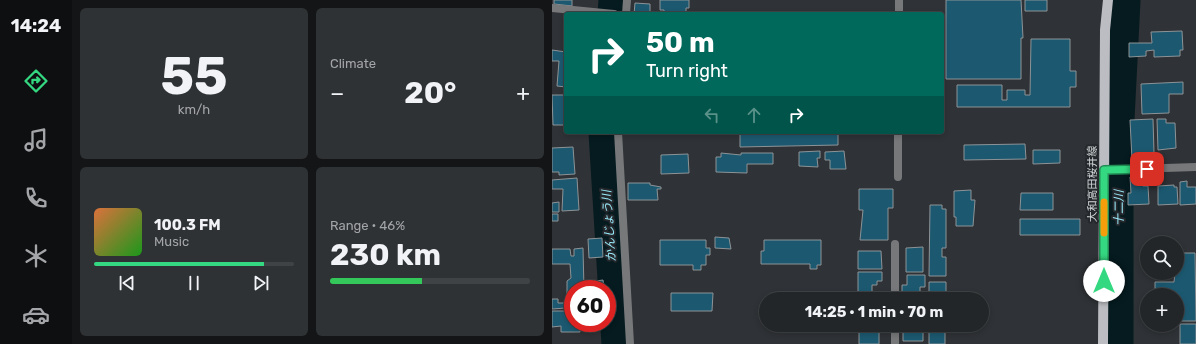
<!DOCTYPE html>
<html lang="en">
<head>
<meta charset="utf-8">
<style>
  :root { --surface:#232628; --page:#2f3234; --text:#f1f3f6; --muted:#a3a5a8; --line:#404345; --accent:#34d881 }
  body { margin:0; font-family:Rubik,"Noto Sans JP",sans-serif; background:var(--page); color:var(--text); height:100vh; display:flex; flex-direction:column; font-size:15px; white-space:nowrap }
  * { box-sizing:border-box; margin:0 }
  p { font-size:13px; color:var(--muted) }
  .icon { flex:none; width:22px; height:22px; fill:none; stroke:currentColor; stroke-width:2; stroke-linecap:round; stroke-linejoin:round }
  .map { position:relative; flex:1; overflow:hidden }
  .drawer { display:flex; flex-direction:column; gap:8px; padding:8px; background:#131516; width:480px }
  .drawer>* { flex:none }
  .guide { position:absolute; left:12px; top:12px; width:380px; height:122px; border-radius:4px; box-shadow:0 2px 6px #0003,0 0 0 1px var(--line); background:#00695c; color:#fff; overflow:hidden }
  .controls { position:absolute; left:588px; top:236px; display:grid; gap:8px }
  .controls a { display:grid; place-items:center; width:44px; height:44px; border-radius:50%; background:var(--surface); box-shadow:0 2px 6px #0003,0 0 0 1px var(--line); font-size:20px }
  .speed { position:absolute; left:12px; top:280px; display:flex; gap:8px; font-size:20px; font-weight:700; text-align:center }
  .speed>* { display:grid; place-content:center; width:52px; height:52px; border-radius:50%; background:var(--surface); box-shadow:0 2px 6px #0003,0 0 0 1px var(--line); line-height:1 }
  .speed .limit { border:6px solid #d22; background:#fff; color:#111 }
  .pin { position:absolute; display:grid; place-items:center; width:34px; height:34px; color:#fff; margin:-17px; border-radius:8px; box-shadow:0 2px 6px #0006 }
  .me { position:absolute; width:44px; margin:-22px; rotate:0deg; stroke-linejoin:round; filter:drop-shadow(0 0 3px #0008) }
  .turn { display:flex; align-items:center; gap:14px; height:84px; padding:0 16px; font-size:18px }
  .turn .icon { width:52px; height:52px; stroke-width:2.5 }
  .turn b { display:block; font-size:28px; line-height:34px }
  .lanes { display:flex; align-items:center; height:38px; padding:0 16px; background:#0003; justify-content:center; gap:20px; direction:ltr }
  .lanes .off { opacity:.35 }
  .big { font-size:30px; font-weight:700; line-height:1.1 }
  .drawer .card { flex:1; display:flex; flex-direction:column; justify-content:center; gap:6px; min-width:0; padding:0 14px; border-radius:6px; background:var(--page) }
  .drawer .dial { align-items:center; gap:0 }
  .dial b { font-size:52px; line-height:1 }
  .song { display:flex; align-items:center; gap:12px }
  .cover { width:48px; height:48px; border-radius:6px; background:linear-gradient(135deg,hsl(20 70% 55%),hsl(120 70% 35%)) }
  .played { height:4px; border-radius:2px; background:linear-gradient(90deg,var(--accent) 85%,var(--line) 85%) }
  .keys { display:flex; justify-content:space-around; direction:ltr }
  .heat { display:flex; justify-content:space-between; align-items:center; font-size:22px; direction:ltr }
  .charge { height:6px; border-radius:3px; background:linear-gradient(90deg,#34c759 46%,var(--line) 0) }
  .drawer .tiles { flex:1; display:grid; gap:8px; grid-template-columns:repeat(2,1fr) }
  .trip { position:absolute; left:207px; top:292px; width:230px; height:40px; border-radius:20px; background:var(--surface); box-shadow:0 2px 6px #0003,0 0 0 1px var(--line); font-weight:700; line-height:40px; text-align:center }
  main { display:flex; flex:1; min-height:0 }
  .dock { display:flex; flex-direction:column; width:72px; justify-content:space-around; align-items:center; background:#0e0f10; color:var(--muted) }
  .dock .icon { width:28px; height:28px }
  .dock .on { color:var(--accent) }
  .dock b { font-size:18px; color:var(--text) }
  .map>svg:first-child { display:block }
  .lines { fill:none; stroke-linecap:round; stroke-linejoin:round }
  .river { stroke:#051b1f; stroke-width:29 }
  .building { fill:#1c5971; stroke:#8d9396 }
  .street { stroke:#77787a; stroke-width:8 }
  .primary { stroke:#bbbdc2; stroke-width:10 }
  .route-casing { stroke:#228c54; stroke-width:10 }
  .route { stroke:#34d881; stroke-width:7 }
  .slow { stroke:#f59e0b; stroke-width:7 }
  .labels { text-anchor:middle; stroke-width:4; stroke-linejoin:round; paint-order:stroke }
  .street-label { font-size:11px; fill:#d1d4d6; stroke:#25282c }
  .water-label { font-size:12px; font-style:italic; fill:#98eaf9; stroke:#25282c }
</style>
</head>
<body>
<main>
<nav class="dock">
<b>14:24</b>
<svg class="icon on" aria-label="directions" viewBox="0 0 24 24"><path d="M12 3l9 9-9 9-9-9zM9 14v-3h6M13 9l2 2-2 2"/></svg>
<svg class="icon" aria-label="music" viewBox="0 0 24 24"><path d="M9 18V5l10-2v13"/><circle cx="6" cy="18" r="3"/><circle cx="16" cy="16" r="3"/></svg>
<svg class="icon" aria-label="phone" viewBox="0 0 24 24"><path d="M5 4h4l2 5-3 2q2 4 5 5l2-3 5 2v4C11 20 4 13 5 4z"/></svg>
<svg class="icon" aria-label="climate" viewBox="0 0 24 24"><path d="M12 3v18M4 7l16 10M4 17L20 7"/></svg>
<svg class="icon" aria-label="car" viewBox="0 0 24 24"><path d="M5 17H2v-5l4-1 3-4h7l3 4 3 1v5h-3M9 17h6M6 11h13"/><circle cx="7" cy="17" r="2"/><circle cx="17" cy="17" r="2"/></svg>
</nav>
<section class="drawer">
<div class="tiles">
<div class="card dial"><b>55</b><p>km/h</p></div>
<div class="card"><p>Climate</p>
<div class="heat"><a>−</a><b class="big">20°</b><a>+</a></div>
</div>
<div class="card">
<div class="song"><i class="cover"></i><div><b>100.3 FM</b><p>Music</p></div></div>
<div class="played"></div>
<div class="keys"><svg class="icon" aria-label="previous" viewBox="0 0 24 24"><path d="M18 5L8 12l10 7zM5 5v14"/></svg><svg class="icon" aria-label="pause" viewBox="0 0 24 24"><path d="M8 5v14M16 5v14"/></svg><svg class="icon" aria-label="next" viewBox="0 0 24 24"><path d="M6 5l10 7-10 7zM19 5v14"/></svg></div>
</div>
<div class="card"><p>Range · 46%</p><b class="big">230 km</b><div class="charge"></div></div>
</div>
</section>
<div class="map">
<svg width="644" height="344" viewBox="0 0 644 344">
  <rect width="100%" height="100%" fill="#2f3236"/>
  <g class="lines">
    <!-- river -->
    <path class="river" d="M60 14 61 0
      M51 132 64 344
      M567 344V139L574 0"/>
  </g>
  <!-- building -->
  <path class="building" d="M2 0H20V6L2 4Z
    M108 0H137V8H134V14H112V10H108Z
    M394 0H469L471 38H469V79H394Z
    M473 0H495V11H473Z
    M83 3 98 4V14H82Z
    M630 31 631 50H628V56L602 57V50L594 51V56L577 57V43H600L599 32Z
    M479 39H518V71H524V87H518V107H405V85H450V100H455V90H473V95H478Z
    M0 50 14 52V87L5 86 7 61H0Z
    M631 82V94H617V113L590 114 589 84Z
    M0 95H14V125H1Z
    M601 119 602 153H600V159L580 160 578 120Z
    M605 119H614V123H623L624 148 606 150Z
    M188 132H286V145L188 147Z
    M473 144 474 159 412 160V145Z
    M21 147 23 174 7 175V172H0V148Z
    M481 150H508V163L481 164Z
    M268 151V158H265L266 167 247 166V152Z
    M292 151 294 169H278V160H273V152Z
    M169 153 189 155V153H221V164H195V173L164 172V157H169Z
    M136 154 137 173 109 174V155Z
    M578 177H591V186H596L597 204 576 205V193H579Z
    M25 178 27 210 10 211 11 189H0V180Z
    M635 181V187H644V204L628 205V182Z
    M76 183H98V185L109 187V189H105L106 200H76Z
    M622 185V187H625L626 204 606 205V186Z
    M307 189H341V208H336V240H308L311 210H307Z
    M419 190V200H423L421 226H404V217H402V191Z
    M469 193H501V210H468Z
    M7 202V212H0V203Z
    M378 205H390V209H394V248H390V257H394V276H377Z
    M0 214H6V221H0Z
    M468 219H528V235H468Z
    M163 237 177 238 179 249 163 248Z
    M50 238 51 257 37 258 36 239Z
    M108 240H154V248H158V255H154V265H149V270H141V265H108Z
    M212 240H269V265H265V269H258V264H209V251H212Z
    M371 247V272H354V248Z
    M31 248 32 289H21V302H15V281L19 278 18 264H0V249H18L19 256H22V249Z
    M306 251H329L330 269H306Z
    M625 253H643L644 321H625V295H603V282H622L623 273H625Z
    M306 272H330V281H325V285H320V296H306Z
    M355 275H373V287H368V299H350V285H355Z
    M51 280 52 289H45L44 281Z
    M377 282H394V299H377Z
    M119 293H161L160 311H119Z
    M0 299H6V303H14V308L0 309Z
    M0 311H21V323H27L28 332H9V326L0 327Z
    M628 324H644V344H628Z
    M351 325H368V329H371V341H351Z
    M377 325H393V344H377Z
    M307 327H327V344H307Z"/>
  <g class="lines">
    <!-- street -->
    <path class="street" d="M0 8 62 14
      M74 14 75 0
      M347 14V0
      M66 132 78 344
      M552 170 644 167
      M346 177V132
      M343 244V299
      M343 325V344"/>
    <!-- primary -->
    <path class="primary" d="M551 344 553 30 556 0"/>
  </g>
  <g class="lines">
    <!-- route casing -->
    <g class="route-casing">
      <path id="route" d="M552 281V170L595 169"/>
    </g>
    <!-- route -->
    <use href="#route" class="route"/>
    <!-- slow -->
    <path class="slow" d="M552 233V202"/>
  </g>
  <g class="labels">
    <!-- street labels -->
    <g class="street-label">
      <text transform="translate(540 184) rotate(-90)" y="4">大和高田桜井線</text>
    </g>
    <!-- water labels -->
    <g class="water-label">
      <text transform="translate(567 208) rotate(-90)" y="4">十二川</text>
      <text transform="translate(57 226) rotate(-94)" y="4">かんじょう川</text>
    </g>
  </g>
</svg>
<div class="controls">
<a><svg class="icon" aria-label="search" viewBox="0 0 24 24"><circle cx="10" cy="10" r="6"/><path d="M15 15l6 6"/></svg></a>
<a>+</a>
</div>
<div class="speed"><div class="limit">60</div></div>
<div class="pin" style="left:595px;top:169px;background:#d93025"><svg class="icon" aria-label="arrive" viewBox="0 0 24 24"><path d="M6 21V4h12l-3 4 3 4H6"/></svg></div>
<svg class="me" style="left:552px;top:281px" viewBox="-20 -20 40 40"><circle r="19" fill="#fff"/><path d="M0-13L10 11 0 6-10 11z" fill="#34d881"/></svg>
<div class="trip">14:25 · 1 min · 70 m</div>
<div class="guide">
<div class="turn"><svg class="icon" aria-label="right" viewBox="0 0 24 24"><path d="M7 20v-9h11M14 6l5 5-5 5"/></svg><div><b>50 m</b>Turn right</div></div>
<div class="lanes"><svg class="icon off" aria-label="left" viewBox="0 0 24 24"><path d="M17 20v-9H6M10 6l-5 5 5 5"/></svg><svg class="icon off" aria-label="ahead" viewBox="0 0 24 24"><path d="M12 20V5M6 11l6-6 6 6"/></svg><svg class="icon" aria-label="right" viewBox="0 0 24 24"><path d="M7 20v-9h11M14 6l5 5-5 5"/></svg></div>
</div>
</div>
</main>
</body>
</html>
